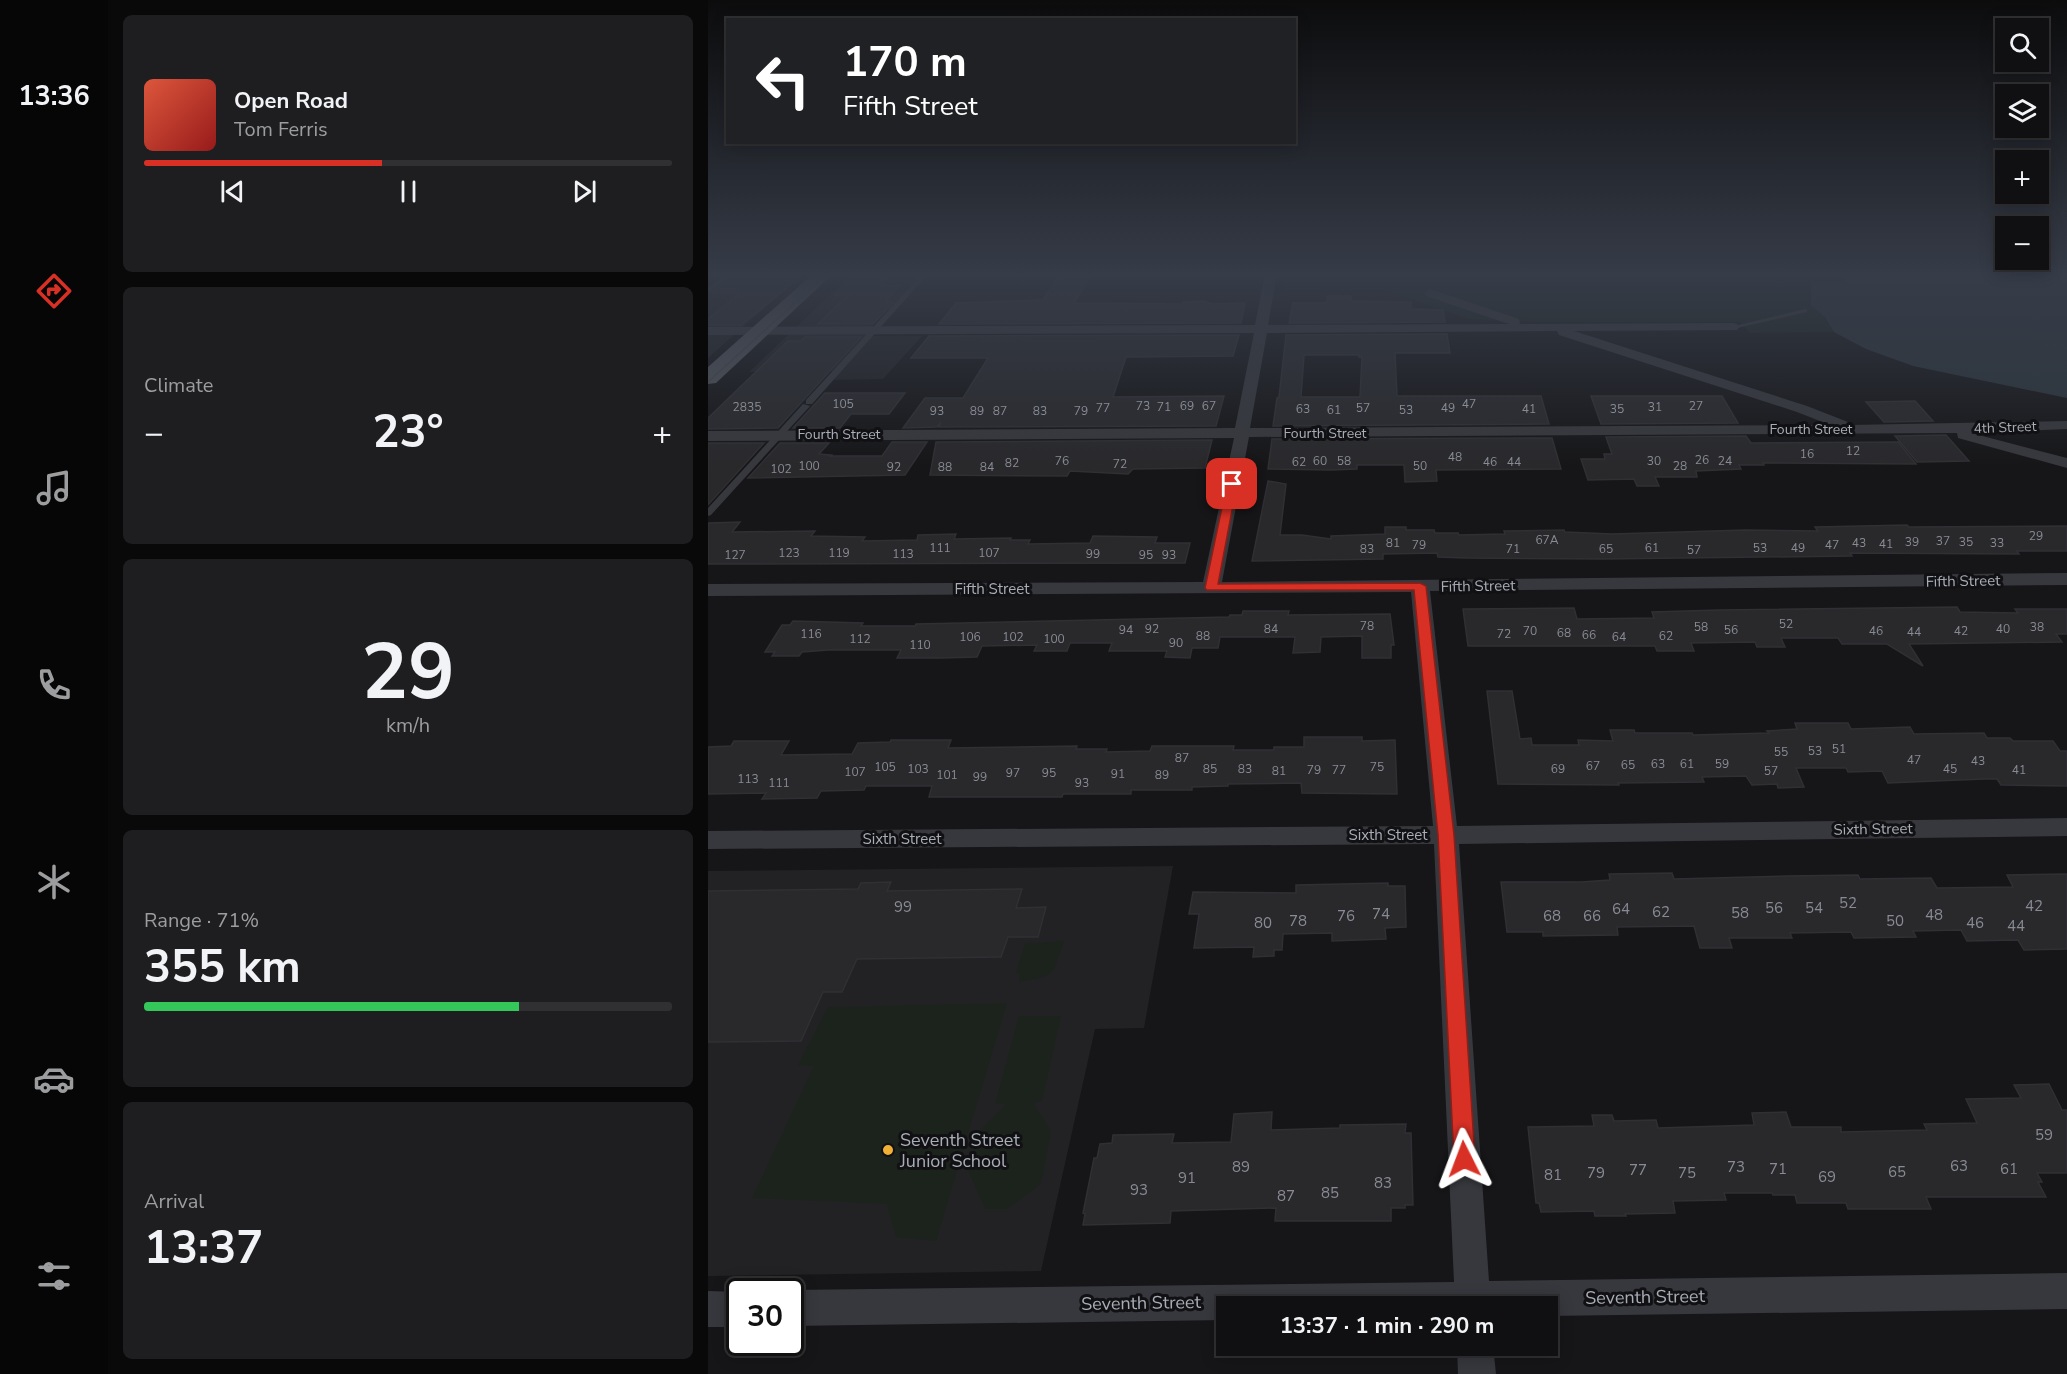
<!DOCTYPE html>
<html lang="en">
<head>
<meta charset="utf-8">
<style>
  :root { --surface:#101012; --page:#1e1e20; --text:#f1f3f6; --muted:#9c9d9f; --line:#303032; --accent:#d93025 }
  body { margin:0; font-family:"Nunito Sans",sans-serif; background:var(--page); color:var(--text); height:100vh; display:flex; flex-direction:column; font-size:22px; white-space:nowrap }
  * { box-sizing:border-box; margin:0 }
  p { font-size:20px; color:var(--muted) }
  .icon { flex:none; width:33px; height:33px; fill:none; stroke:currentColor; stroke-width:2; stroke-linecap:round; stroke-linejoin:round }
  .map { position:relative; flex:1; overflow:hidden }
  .panel { display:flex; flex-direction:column; gap:15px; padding:15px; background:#09090a; width:600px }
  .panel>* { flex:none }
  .banner { position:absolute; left:18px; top:18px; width:570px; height:126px; border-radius:0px; box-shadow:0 3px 15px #0003,0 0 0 2px var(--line); background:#202124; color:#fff; overflow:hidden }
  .controls { position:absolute; left:1287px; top:18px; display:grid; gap:12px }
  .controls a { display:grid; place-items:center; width:54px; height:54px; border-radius:0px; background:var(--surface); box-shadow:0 3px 15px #0003,0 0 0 2px var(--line); font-size:30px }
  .speed { position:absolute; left:18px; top:1278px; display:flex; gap:12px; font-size:30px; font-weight:700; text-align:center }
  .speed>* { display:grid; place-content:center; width:78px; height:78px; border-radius:50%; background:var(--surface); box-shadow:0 3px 15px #0003,0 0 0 2px var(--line); line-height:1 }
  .speed .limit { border:3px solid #111; border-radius:9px; background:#fff; color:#111 }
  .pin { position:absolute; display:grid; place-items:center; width:51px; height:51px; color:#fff; margin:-26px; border-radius:12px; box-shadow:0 3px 9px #0006 }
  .me { position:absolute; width:66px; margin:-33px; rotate:357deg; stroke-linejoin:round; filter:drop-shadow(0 0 4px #0008) }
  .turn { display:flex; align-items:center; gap:21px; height:126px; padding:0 18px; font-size:27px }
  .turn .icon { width:78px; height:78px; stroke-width:2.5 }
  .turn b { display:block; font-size:42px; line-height:51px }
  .big { font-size:45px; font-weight:700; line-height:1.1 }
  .panel .tile { flex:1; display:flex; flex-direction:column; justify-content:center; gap:9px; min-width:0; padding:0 21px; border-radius:9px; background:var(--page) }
  .panel .dial { align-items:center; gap:0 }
  .dial b { font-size:78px; line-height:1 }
  .song { display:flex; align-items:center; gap:18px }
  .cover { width:72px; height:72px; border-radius:9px; background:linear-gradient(135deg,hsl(10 70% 55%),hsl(0 70% 35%)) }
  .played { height:6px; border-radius:3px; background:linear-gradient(90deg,var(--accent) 45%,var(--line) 45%) }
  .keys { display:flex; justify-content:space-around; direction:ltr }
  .heat { display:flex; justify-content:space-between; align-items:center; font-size:33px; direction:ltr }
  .charge { height:9px; border-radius:4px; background:linear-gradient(90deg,#34c759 71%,var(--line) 0) }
  .trip { position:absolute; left:508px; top:1296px; width:342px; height:60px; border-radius:0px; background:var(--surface); box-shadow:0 3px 15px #0003,0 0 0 2px var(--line); font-weight:700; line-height:60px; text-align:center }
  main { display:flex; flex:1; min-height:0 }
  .dock { display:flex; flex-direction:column; width:108px; justify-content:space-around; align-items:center; background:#060607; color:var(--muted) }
  .dock .icon { width:42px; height:42px }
  .dock .current { color:var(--accent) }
  .dock b { font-size:27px; color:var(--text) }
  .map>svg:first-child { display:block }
  .built { fill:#222225 }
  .green { fill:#1c231d }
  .water { fill:#2c353c }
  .building { fill:#29292c; stroke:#303034; stroke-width:1.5; fill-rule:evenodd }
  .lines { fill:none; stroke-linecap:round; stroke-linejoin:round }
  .service { fill:#37383d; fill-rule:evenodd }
  .minor { fill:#37383d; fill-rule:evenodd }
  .primary { fill:#53555c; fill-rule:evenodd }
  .tram { stroke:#4a4c52; stroke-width:1.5 }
  .route { fill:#d93025; stroke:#8d1f18; stroke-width:1.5 }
  .poi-dot { fill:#f2b134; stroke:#111113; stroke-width:2 }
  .labels { text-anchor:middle; stroke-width:6; stroke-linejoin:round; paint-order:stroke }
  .number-label { font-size:12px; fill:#888b94 }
  .far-street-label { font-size:14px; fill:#a8adb8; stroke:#111113 }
  .street-label { font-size:15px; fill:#a8adb8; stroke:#111113 }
  .near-number-label { font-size:15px; fill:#888b94 }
  .near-poi-label { font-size:18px; fill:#a8adb8; stroke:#111113; text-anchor:start }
  .near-street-label { font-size:18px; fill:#a8adb8; stroke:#111113 }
</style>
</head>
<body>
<main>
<nav class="dock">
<b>13:36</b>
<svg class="icon current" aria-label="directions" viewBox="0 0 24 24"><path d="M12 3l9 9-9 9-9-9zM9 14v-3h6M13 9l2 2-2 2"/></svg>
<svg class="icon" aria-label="music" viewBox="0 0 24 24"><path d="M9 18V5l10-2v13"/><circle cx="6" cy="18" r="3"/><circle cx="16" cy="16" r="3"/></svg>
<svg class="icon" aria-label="phone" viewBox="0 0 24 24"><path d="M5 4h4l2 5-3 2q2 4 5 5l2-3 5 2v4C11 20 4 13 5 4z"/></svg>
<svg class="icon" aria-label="climate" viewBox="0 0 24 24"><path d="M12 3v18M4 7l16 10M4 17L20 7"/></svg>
<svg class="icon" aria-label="car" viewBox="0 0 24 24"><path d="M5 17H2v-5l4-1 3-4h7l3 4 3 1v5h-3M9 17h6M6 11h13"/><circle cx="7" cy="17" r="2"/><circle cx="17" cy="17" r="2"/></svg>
<svg class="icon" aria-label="filters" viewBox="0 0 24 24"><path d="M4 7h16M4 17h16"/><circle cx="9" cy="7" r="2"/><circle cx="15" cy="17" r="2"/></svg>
</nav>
<section class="panel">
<div class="tile">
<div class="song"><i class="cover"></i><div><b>Open Road</b><p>Tom Ferris</p></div></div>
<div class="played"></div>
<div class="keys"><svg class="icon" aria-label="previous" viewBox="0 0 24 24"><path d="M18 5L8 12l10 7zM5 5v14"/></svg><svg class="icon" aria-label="pause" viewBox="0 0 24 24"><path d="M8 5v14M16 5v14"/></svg><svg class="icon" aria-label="next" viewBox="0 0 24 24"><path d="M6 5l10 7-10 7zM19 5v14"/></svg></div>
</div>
<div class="tile"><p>Climate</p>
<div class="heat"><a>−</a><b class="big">23°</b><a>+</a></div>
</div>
<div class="tile dial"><b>29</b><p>km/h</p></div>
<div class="tile"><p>Range · 71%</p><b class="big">355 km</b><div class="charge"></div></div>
<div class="tile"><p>Arrival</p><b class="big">13:37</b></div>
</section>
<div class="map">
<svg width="1359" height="1374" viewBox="0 0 1359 1374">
  <rect width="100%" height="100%" fill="#161618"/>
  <!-- built -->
  <path class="built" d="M21 273H96L0 358V289Z
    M145 273H218L165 325 163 336H214L175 379 123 380 129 371 41 372Z
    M465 866 436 1028 387 1029 333 1271 0 1276V871Z"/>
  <!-- green -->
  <path class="green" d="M577 273H1075L1133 276 1137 282 1104 283 1103 306 1117 317 1126 332 1042 333 1032 322H833L760 319 676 289 574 290Z
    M356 941 346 970 337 977 311 982V974L308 973 317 943Z
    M299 1003 228 1241 188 1237 179 1204 44 1198 106 1066 90 1065 120 1007Z
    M311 1016H353L334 1101 325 1103 343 1131 333 1184 299 1209H277L258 1165 265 1137 298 1104H287Z"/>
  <!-- water -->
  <path class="water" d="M1075 273H1359V398L1205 366 1158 349 1126 332 1117 317 1103 306V283L1136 282 1133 276Z"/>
  <!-- building -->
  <path class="building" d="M29 273H97L33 325H0V319L32 293H3Z
    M150 273H185L173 286H191L178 301 185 303 165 324H110L140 295H127Z
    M353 273H384L366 303 474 304 475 302 496 301 504 304 537 303 533 323 231 324 248 303 335 300Z
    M619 296H643V301L703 302V309L735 310 737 322 581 323 585 303H619Z
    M739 334 742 353H687L689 396H833L841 424 565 426 569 398 571 397 578 335ZM596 355H651V357H654L652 397H593Z
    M531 335 525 356 418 357 405 397 516 396 508 426 231 427 233 422 229 427 195 428 217 398H255L280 358H203L221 336Z
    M97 337H153L70 428 0 429V418L80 341H93Z
    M117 393H197L181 414H143L132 428H85Z
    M883 396H1014L1030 423 893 424Z
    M1207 401 1225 421 1176 422 1158 402Z
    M1238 435 1261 461 1209 462 1187 436Z
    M1038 436 1043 443 1190 442 1208 464 1055 463 1056 465H1031L1033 469 988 471 989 477H947L951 486H929L926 479 880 480 873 459H897L896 454H904L898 437Z
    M844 438 853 469 728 470 729 481 697 482 696 465H649V469L623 470 560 469 564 439Z
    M504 440 497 468 425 469 420 474 362 471 359 476 222 475 228 442Z
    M184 442H219L197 475 40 478 72 443H121L111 454 123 455 121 456H174Z
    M0 443H56L0 505Z
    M560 481 578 484 572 535H594L623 539V536L677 534V527H698V530H726L727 533H750L751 535 797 534 796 531 856 530 857 532 904 534 1038 530 1110 531 1107 527 1199 525 1201 527 1359 526V551H1309L1311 554 1142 553 1144 556 895 559 759 558 730 557 729 553 675 554V559L544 561Z
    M32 522 24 532 107 531 103 536 157 537 154 541 209 540 210 535 248 534 246 539 303 538 302 540H322L320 544 382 543 385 536 449 537 447 543H482L477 563 0 564V523Z
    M1249 607 1252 612 1310 613 1307 609H1359V634H1348L1354 642 1201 644 1215 666 1179 644H1134L1130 638H1073L1077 647H1049L1047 642 983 643 986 651H949L947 646H760L755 609 866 608 869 619 946 618 944 612 1011 610Z
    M535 611H581L580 615 682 614 686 645H683V658H654V636L613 637 612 652 585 653 587 637H512L510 648H484L482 658 457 657 459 651H401L404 643H362L359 651H326L329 645 274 646 269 657 232 658H189L193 650H120L94 652 91 656H64L67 652H57L74 625H82L85 621 155 623 153 626H207L208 624 521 617 522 615H534Z
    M779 691H804L812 739 823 738 824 745H871L870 740 905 741 902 730H926L927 733H984L985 735 1061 733 1059 731 1089 729 1087 723H1140L1143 729 1202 727 1206 734 1276 733 1279 738H1302L1305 741H1345L1352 751H1359V786L1293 785 1289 779H1276L1180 783 1174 771 1140 772 1138 768H1088L1096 787 1070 788 1069 784 1044 785 1038 776 994 777 996 782 910 783 911 785 790 784Z
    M596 737H654V741L687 740 689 794 594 793 593 783 520 784V786L484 787V790H423V794H355L354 797H221L224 786H158L156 790 113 791 109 798 54 799 58 793 0 794V747L23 746 26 741H81L73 755 144 754 150 743 182 742 183 740H243L240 748 369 746 368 749H399L398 752 442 751 444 746H526L525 750H566V747H596Z
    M964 873 966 879 1079 876 1150 875 1152 879 1223 878 1229 888 1305 887 1299 875 1359 874V949L1316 950 1310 940 1259 941 1253 930 1205 931 1208 937 1146 938 1143 932 1082 933 1084 938H1021L1024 948H992L986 926 909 927 910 935 835 936V932H799L793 882H873L902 880 901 874Z
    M183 882 179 891 314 889 308 908 338 907 330 937H300L293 957 149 959 134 992H115L93 1041 0 1042V891L150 889 153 883Z
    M680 883V886H697L698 927 677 928 678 939 624 941V933L575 934 574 950H566V956L545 957 546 947 486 948 491 914H481L485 892 588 893V885Z
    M1341 1084 1354 1110H1359V1173H1329L1334 1182H1330L1338 1197H1218L1223 1209H1140L1138 1203H1089L1087 1195H1065L1064 1193H1016L1018 1200 965 1201 967 1213 917 1214 918 1216H887L886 1211 833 1212 831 1203H828L820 1127 886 1126 884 1115H904L906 1121 948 1120 950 1128 1046 1125 1044 1113 1078 1112 1083 1127H1133V1132L1219 1130 1216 1124 1269 1123 1258 1099 1313 1098 1306 1085Z
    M564 1112 563 1130 632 1128V1125L698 1124 697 1133H703L705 1205H697V1208H683V1221H567L568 1208 463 1211 462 1223 375 1225 377 1214 375 1213 386 1158H389L392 1144 404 1143 405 1135 466 1134 464 1143 523 1142 526 1114Z"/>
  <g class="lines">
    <!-- service -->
    <path class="service" d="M20 273H27L0 293V288Z
      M215 273H221L104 404H98V400Z
      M1097 309 1099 310V312L1025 329 1022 327Z
      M95 404 102 406 3 515 0 516V508Z"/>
    <!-- minor -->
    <path class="minor" d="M557 273H569L560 325 801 324 718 296 716 293 722 289 811 319 812 324 1025 323 1029 324 1031 327 1029 330 866 331 1099 406 1140 422 1142 425 1359 421V429L1263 433 1359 458V468L1250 438 1249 433 541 437 514 582 1359 573V585L722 591 749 826 1359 818V836L751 844 781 1281 1359 1273V1309L840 1316V1306H519V1320L82 1326V1292H79L82 1290 746 1282 726 844 0 849V831L725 826 703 592 0 596V584L495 582 526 438 0 441V431L527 428 546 333 0 335V327L547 325ZM849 331 851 335 1089 412 1122 425 542 428 559 333Z
      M0 1291 33 1292 32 1327H0Z
      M749 1346H785L788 1374H750Z"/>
    <!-- primary -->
    <path class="primary" d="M106 273H126L8 383 0 384V367Z"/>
    <!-- tram -->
    <path class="tram" d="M0 382 120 273"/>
  </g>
  <!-- sky -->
  <linearGradient id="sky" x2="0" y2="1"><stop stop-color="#0c0c0d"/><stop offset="0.59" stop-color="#363c48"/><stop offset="1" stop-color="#363c48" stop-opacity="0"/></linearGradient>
  <rect width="1359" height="466" fill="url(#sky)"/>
  <!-- route -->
  <path class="route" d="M524 480 529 484 510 584 712 583 718 586 746 835 767 1159 764 1166 756 1169 749 1166 746 1159 730 835 706 590H499L497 588 519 484Z"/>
  <!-- markers -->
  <circle class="poi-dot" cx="180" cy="1150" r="6"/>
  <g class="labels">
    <!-- number labels -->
    <g class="number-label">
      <text x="135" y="408">105</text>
      <text x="761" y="408">47</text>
      <text x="435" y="410">73</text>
      <text x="479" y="410">69</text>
      <text x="501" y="410">67</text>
      <text x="988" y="410">27</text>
      <text x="39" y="411">2835</text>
      <text x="456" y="411">71</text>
      <text x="947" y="411">31</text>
      <text x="395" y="412">77</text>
      <text x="655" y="412">57</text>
      <text x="740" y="412">49</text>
      <text x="595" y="413">63</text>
      <text x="821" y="413">41</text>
      <text x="909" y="413">35</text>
      <text x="626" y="414">61</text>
      <text x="698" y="414">53</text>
      <text x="229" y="415">93</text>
      <text x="269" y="415">89</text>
      <text x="292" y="415">87</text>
      <text x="332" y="415">83</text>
      <text x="373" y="415">79</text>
      <text x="1145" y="455">12</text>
      <text x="1099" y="458">16</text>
      <text x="747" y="461">48</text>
      <text x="994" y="464">26</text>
      <text x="354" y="465">76</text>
      <text x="612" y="465">60</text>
      <text x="636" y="465">58</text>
      <text x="946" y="465">30</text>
      <text x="1017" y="465">24</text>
      <text x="591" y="466">62</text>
      <text x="782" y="466">46</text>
      <text x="806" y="466">44</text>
      <text x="304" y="467">82</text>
      <text x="412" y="468">72</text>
      <text x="101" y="470">100</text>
      <text x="712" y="470">50</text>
      <text x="972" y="470">28</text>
      <text x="186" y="471">92</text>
      <text x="237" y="471">88</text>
      <text x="279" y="471">84</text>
      <text x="73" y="473">102</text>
      <text x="1328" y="540">29</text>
      <text x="839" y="544">67A</text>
      <text x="1235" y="545">37</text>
      <text x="1204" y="546">39</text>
      <text x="1258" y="546">35</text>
      <text x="685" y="547">81</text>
      <text x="1151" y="547">43</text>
      <text x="1289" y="547">33</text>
      <text x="1178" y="548">41</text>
      <text x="711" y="549">79</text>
      <text x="1124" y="549">47</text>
      <text x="232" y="552">111</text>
      <text x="944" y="552">61</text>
      <text x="1052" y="552">53</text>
      <text x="1090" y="552">49</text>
      <text x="659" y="553">83</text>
      <text x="805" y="553">71</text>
      <text x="898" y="553">65</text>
      <text x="986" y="554">57</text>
      <text x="81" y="557">123</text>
      <text x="131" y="557">119</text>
      <text x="281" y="557">107</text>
      <text x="195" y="558">113</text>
      <text x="385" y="558">99</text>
      <text x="27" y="559">127</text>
      <text x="438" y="559">95</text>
      <text x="461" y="559">93</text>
      <text x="1078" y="628">52</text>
      <text x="659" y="630">78</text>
      <text x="993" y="631">58</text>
      <text x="1329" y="631">38</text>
      <text x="444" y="633">92</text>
      <text x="563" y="633">84</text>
      <text x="1295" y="633">40</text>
      <text x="418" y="634">94</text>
      <text x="1023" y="634">56</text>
      <text x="822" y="635">70</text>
      <text x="1168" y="635">46</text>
      <text x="1253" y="635">42</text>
      <text x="1206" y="636">44</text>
      <text x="856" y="637">68</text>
      <text x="103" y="638">116</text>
      <text x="796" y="638">72</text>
      <text x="881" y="639">66</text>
      <text x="495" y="640">88</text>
      <text x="958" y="640">62</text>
      <text x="262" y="641">106</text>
      <text x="305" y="641">102</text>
      <text x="911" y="641">64</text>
      <text x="152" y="643">112</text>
      <text x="346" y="643">100</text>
      <text x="468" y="647">90</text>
      <text x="212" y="649">110</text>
      <text x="1131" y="753">51</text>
      <text x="1107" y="755">53</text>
      <text x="1073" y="756">55</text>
      <text x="474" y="762">87</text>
      <text x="1206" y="764">47</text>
      <text x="1270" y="765">43</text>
      <text x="950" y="768">63</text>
      <text x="979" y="768">61</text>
      <text x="1014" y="768">59</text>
      <text x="920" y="769">65</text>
      <text x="885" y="770">67</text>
      <text x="177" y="771">105</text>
      <text x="669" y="771">75</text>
      <text x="210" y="773">103</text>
      <text x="502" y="773">85</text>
      <text x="537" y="773">83</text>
      <text x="850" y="773">69</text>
      <text x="1242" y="773">45</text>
      <text x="606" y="774">79</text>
      <text x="631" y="774">77</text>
      <text x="1311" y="774">41</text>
      <text x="571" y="775">81</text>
      <text x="1063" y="775">57</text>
      <text x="147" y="776">107</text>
      <text x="305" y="777">97</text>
      <text x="341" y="777">95</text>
      <text x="410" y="778">91</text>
      <text x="239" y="779">101</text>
      <text x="454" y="779">89</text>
      <text x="272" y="781">99</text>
      <text x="40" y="783">113</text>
      <text x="71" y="787">111</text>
      <text x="374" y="787">93</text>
    </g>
    <!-- far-street labels -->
    <g class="far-street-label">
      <text transform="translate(1297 427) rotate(-2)" y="5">4th Street</text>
      <text x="1103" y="434">Fourth Street</text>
      <text x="617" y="438">Fourth Street</text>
      <text x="131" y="439">Fourth Street</text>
    </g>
    <!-- street labels -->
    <g class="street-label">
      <text transform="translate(1255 581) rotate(-1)" y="5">Fifth Street</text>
      <text transform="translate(770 586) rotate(-1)" y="5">Fifth Street</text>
      <text x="284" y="594">Fifth Street</text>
      <text transform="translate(1165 829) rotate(-1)" y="5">Sixth Street</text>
      <text x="680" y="840">Sixth Street</text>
      <text x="194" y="844">Sixth Street</text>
    </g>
    <!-- near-number labels -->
    <g class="near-number-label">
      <text x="1140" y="908">52</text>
      <text x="1326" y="911">42</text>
      <text x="195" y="912">99</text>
      <text x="1066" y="913">56</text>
      <text x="1106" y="913">54</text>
      <text x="913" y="914">64</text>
      <text x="953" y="917">62</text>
      <text x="1032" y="918">58</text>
      <text x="673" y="919">74</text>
      <text x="1226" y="920">48</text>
      <text x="638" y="921">76</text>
      <text x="844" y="921">68</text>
      <text x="884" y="921">66</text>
      <text x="590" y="926">78</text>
      <text x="1187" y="926">50</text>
      <text x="555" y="928">80</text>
      <text x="1267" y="928">46</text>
      <text x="1308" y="931">44</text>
      <text x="1336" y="1140">59</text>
      <text x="1251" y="1171">63</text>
      <text x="533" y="1172">89</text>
      <text x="1028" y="1172">73</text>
      <text x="1070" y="1174">71</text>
      <text x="1301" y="1174">61</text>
      <text x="930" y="1175">77</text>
      <text x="1189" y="1177">65</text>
      <text x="888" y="1178">79</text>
      <text x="979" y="1178">75</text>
      <text x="845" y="1180">81</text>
      <text x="1119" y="1182">69</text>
      <text x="479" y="1183">91</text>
      <text x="675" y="1188">83</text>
      <text x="431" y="1195">93</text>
      <text x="622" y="1198">85</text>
      <text x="578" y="1201">87</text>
    </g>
    <!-- near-poi labels -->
    <g class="near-poi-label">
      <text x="192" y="1146">Seventh Street<tspan x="192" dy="21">Junior School</tspan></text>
    </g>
    <!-- near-street labels -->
    <g class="near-street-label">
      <text transform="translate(937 1297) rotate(-1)" y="6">Seventh Street</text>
      <text transform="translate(433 1303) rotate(-1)" y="6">Seventh Street</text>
    </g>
  </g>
</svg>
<div class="controls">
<a><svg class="icon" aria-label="search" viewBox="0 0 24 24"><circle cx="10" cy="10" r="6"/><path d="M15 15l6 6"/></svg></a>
<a><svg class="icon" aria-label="layers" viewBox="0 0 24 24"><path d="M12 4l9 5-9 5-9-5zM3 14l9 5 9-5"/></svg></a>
<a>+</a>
<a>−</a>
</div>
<div class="speed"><div class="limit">30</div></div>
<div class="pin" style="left:524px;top:484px;background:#d93025"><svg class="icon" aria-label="arrive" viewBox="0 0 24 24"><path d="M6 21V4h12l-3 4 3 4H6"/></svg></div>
<svg class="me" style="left:756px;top:1159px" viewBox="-20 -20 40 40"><path d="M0-17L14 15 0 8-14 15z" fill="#d93025" stroke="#fff" stroke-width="4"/></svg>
<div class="trip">13:37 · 1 min · 290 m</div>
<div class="banner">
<div class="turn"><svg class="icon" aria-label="left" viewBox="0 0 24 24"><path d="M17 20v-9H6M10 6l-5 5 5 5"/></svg><div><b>170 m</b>Fifth Street</div></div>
</div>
</div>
</main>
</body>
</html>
